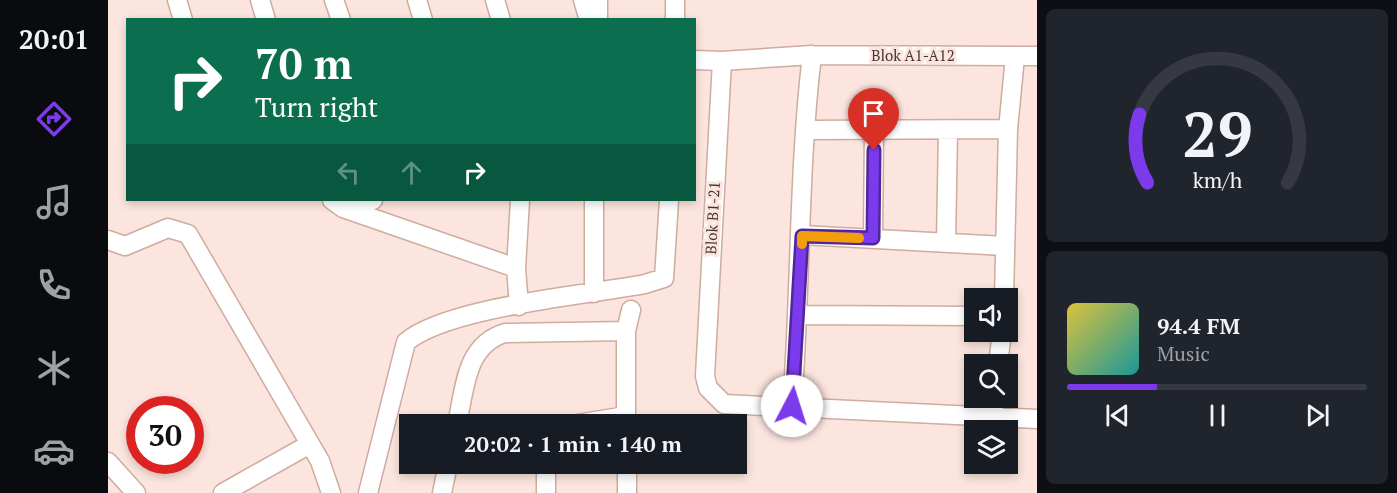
<!DOCTYPE html>
<html lang="en">
<head>
<meta charset="utf-8">
<style>
  :root { --surface:#171b24; --page:#20242c; --text:#f1f3f6; --muted:#9ea1a6; --line:#363941; --accent:#7c3aed }
  body { margin:0; font-family:"PT Serif",serif; background:var(--page); color:var(--text); height:100vh; display:flex; flex-direction:column; font-size:22px; white-space:nowrap }
  * { box-sizing:border-box; margin:0 }
  p { font-size:20px; color:var(--muted) }
  .icon { flex:none; width:33px; height:33px; fill:none; stroke:currentColor; stroke-width:2; stroke-linecap:round; stroke-linejoin:round }
  .map { position:relative; flex:1; overflow:hidden }
  .panel { display:flex; flex-direction:column; gap:9px; padding:9px; background:#0d0f14; width:360px }
  .panel>* { flex:none }
  .hud { position:absolute; left:18px; top:18px; width:570px; height:183px; border-radius:0px; box-shadow:0 3px 9px #0003; background:#0b6e4f; color:#fff; overflow:hidden }
  .controls { position:absolute; left:856px; top:288px; display:grid; gap:12px }
  .controls a { display:grid; place-items:center; width:54px; height:54px; border-radius:0px; background:var(--surface); box-shadow:0 3px 9px #0003; font-size:30px }
  .speed { position:absolute; left:18px; top:396px; display:flex; gap:12px; font-size:30px; font-weight:700; text-align:center }
  .speed>* { display:grid; place-content:center; width:78px; height:78px; border-radius:50%; background:var(--surface); box-shadow:0 3px 9px #0003; line-height:1 }
  .speed .limit { border:9px solid #d22; background:#fff; color:#111 }
  .pin { position:absolute; display:grid; place-items:center; width:51px; height:51px; color:#fff; margin:-62px -26px; border-radius:50% 50% 50% 0; rotate:-45deg; box-shadow:0 0 6px #0007 }
  .pin .icon { rotate:45deg }
  .me { position:absolute; width:66px; margin:-33px; rotate:5deg; stroke-linejoin:round; filter:drop-shadow(0 0 4px #0008) }
  .turn { display:flex; align-items:center; gap:21px; height:126px; padding:0 30px; font-size:27px }
  .turn .icon { width:78px; height:78px; stroke-width:2.5 }
  .turn b { display:block; font-size:42px; line-height:51px }
  .lanes { display:flex; align-items:center; height:57px; padding:0 30px; background:#0003; justify-content:center; gap:30px; direction:ltr }
  .lanes .off { opacity:.35 }
  .panel .card { flex:1; display:flex; flex-direction:column; justify-content:center; gap:9px; min-width:0; padding:0 21px; border-radius:9px; background:var(--page) }
  .panel .dial { align-items:center; gap:0 }
  .dial svg { height:156px; overflow:visible; fill:none; stroke:var(--line); stroke-width:7; stroke-linecap:round; text-anchor:middle }
  .dial text { fill:var(--text); stroke:none }
  .song { display:flex; align-items:center; gap:18px }
  .cover { width:72px; height:72px; border-radius:9px; background:linear-gradient(135deg,hsl(50 70% 55%),hsl(180 70% 35%)) }
  .played { height:6px; border-radius:3px; background:linear-gradient(90deg,var(--accent) 30%,var(--line) 30%) }
  .keys { display:flex; justify-content:space-around; direction:ltr }
  .trip { position:absolute; left:291px; top:414px; width:348px; height:60px; border-radius:0px; background:var(--surface); box-shadow:0 3px 9px #0003; font-weight:700; line-height:60px; text-align:center }
  main { display:flex; flex:1; min-height:0 }
  .menu { display:flex; flex-direction:column; width:108px; justify-content:space-around; align-items:center; background:#090b0e; color:var(--muted) }
  .menu .icon { width:42px; height:42px }
  .menu .on { color:var(--accent) }
  .menu b { font-size:27px; color:var(--text) }
  .map>svg:first-child { display:block }
  .lines { fill:none; stroke-linecap:round; stroke-linejoin:round }
  .street-casing { stroke:#cfaba0; stroke-width:21 }
  .street { stroke:#fff; stroke-width:18 }
  .route-casing { stroke:#51269a; stroke-width:15 }
  .route { stroke:#7c3aed; stroke-width:10 }
  .slow { stroke:#f59e0b; stroke-width:10 }
  .labels { text-anchor:middle; stroke-width:6; stroke-linejoin:round; paint-order:stroke }
  .street-label { font-size:15px; fill:#453732; stroke:#fce5de }
</style>
</head>
<body>
<main>
<nav class="menu">
<b>20:01</b>
<svg class="icon on" aria-label="directions" viewBox="0 0 24 24"><path d="M12 3l9 9-9 9-9-9zM9 14v-3h6M13 9l2 2-2 2"/></svg>
<svg class="icon" aria-label="music" viewBox="0 0 24 24"><path d="M9 18V5l10-2v13"/><circle cx="6" cy="18" r="3"/><circle cx="16" cy="16" r="3"/></svg>
<svg class="icon" aria-label="phone" viewBox="0 0 24 24"><path d="M5 4h4l2 5-3 2q2 4 5 5l2-3 5 2v4C11 20 4 13 5 4z"/></svg>
<svg class="icon" aria-label="climate" viewBox="0 0 24 24"><path d="M12 3v18M4 7l16 10M4 17L20 7"/></svg>
<svg class="icon" aria-label="car" viewBox="0 0 24 24"><path d="M5 17H2v-5l4-1 3-4h7l3 4 3 1v5h-3M9 17h6M6 11h13"/><circle cx="7" cy="17" r="2"/><circle cx="17" cy="17" r="2"/></svg>
</nav>
<div class="map">
<svg width="929" height="493" viewBox="0 0 929 493">
  <rect width="100%" height="100%" fill="#fce5de"/>
  <g class="lines">
    <!-- street casing -->
    <g class="street-casing">
      <path id="street" d="M69 0 75 20
        M152 0 158 20
        M226 0 233 20
        M309 0 315 20
        M387 0 393 20
        M475 0 481 20
        M490 0V20
        M567 20V0
        M586 60 614 61 704 55 929 56
        M614 61 597 376 600 388 616 404 929 419
        M697 130 900 129
        M224 200 235 208 408 268
        M235 208 265 200
        M694 235 897 246
        M765 238 766 128
        M0 240 17 246 60 228 80 234 212 461 223 493
        M838 242 840 131
        M486 293V200
        M896 298 900 129 907 57
        M411 306 408 268 412 200
        M691 315 867 316
        M890 364 894 332
        M684 406C693 289 690 171 704 55
        M885 417 887 398
        M349 424C357 389 357 345 397 333L518 331
        M469 424 518 416
        M518 424V331L523 310
        M0 462 28 493
        M438 464V493
        M519 464V493
        M115 493 202 444
        M260 493 298 342C339 307 479 295 537 284L556 278 561 200
        M334 493 340 464"/>
    </g>
    <!-- street -->
    <use href="#street" class="street"/>
  </g>
  <g class="lines">
    <!-- route casing -->
    <g class="route-casing">
      <path id="route" d="M684 406 694 236 765 238 766 150"/>
    </g>
    <!-- route -->
    <use href="#route" class="route"/>
    <!-- slow -->
    <path class="slow" d="M694 244V236L751 238"/>
  </g>
  <g class="labels">
    <!-- street labels -->
    <g class="street-label">
      <text x="805" y="61">Blok A1-A12</text>
      <text transform="translate(605 218) rotate(-87)" y="5">Blok B1-21</text>
    </g>
  </g>
</svg>
<div class="controls">
<a><svg class="icon" aria-label="sound" viewBox="0 0 24 24"><path d="M4 9h4l5-4v14l-5-4H4zM17 9q2 3 0 6"/></svg></a>
<a><svg class="icon" aria-label="search" viewBox="0 0 24 24"><circle cx="10" cy="10" r="6"/><path d="M15 15l6 6"/></svg></a>
<a><svg class="icon" aria-label="layers" viewBox="0 0 24 24"><path d="M12 4l9 5-9 5-9-5zM3 14l9 5 9-5"/></svg></a>
</div>
<div class="speed"><div class="limit">30</div></div>
<div class="pin" style="left:766px;top:150px;background:#d93025"><svg class="icon" aria-label="arrive" viewBox="0 0 24 24"><path d="M6 21V4h12l-3 4 3 4H6"/></svg></div>
<svg class="me" style="left:684px;top:406px" viewBox="-20 -20 40 40"><circle r="19" fill="#fff"/><path d="M0-13L10 11 0 6-10 11z" fill="#7c3aed"/></svg>
<div class="trip">20:02 · 1 min · 140 m</div>
<div class="hud">
<div class="turn"><svg class="icon" aria-label="right" viewBox="0 0 24 24"><path d="M7 20v-9h11M14 6l5 5-5 5"/></svg><div><b>70 m</b>Turn right</div></div>
<div class="lanes"><svg class="icon off" aria-label="left" viewBox="0 0 24 24"><path d="M17 20v-9H6M10 6l-5 5 5 5"/></svg><svg class="icon off" aria-label="ahead" viewBox="0 0 24 24"><path d="M12 20V5M6 11l6-6 6 6"/></svg><svg class="icon" aria-label="right" viewBox="0 0 24 24"><path d="M7 20v-9h11M14 6l5 5-5 5"/></svg></div>
</div>
</div>
<section class="panel">
<div class="card dial"><svg viewBox="0 0 100 80">
<path d="M14 69A42 42 0 1 1 86 69"/>
<path d="M14 69A42 42 0 0 1 10 34" stroke="#7c3aed"/>
<text x="50" y="56" font-size="32" font-weight="700">29</text>
<text x="50" y="72" font-size="11">km/h</text>
</svg></div>
<div class="card">
<div class="song"><i class="cover"></i><div><b>94.4 FM</b><p>Music</p></div></div>
<div class="played"></div>
<div class="keys"><svg class="icon" aria-label="previous" viewBox="0 0 24 24"><path d="M18 5L8 12l10 7zM5 5v14"/></svg><svg class="icon" aria-label="pause" viewBox="0 0 24 24"><path d="M8 5v14M16 5v14"/></svg><svg class="icon" aria-label="next" viewBox="0 0 24 24"><path d="M6 5l10 7-10 7zM19 5v14"/></svg></div>
</div>
</section>
</main>
</body>
</html>
